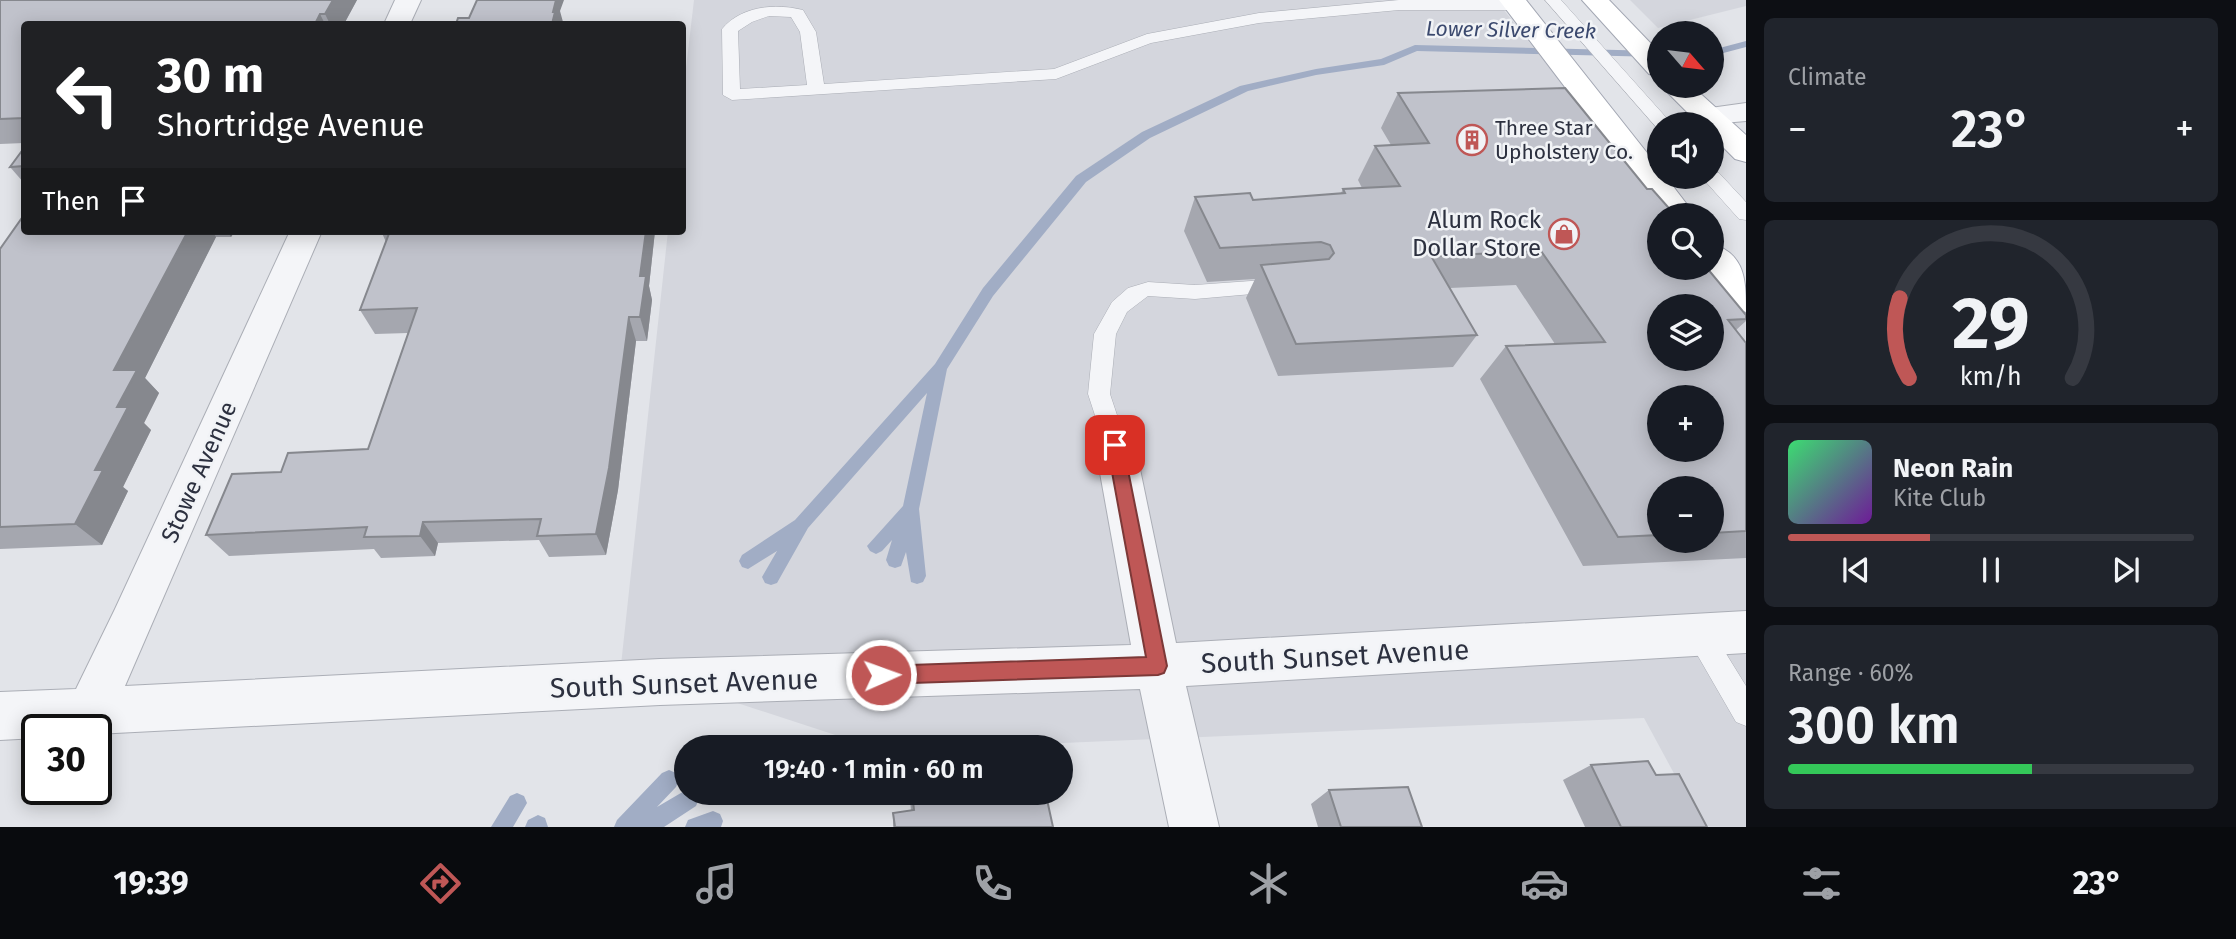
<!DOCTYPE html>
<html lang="en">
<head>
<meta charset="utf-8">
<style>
  :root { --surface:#171b24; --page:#20242c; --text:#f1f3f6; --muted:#9ea1a6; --line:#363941; --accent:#bf5756 }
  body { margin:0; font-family:"Fira Sans",sans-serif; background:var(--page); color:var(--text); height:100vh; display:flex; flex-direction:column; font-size:26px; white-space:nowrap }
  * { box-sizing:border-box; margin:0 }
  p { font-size:23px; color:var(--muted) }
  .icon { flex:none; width:38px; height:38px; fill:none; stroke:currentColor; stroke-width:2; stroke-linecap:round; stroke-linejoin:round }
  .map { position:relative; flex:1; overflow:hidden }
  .side { display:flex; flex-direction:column; gap:18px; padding:18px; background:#0d0f14; width:490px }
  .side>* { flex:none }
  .top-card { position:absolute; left:21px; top:21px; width:665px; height:214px; border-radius:7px; box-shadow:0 4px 18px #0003; background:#202124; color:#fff; overflow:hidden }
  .needle { width:46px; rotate:118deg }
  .tools { position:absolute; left:1647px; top:21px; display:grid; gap:14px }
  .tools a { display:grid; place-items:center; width:77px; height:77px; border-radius:50%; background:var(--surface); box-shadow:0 4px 18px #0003; font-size:35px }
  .speed { position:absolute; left:21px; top:714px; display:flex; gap:14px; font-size:35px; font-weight:700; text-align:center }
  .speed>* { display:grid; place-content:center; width:91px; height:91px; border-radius:50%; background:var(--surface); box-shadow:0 4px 18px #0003; line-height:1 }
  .speed .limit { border:4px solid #111; border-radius:10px; background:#fff; color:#111 }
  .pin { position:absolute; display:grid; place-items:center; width:60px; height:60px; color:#fff; margin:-30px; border-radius:14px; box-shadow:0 4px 10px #0006 }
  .me { position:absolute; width:77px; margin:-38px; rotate:88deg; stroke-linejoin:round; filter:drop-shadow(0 0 5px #0008) }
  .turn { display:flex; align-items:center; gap:24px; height:147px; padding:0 21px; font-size:32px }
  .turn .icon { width:91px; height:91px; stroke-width:2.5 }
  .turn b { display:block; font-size:49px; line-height:60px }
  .then { display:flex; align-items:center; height:66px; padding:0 21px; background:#0003; gap:14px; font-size:26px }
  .big { font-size:52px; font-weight:600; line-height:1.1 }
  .side .tile { flex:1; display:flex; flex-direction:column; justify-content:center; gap:10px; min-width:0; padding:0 24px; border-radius:10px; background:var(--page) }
  .side .dial { align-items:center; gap:0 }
  .dial svg { height:182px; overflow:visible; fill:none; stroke:var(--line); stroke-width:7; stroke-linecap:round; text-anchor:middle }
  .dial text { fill:var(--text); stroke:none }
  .song { display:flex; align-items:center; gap:21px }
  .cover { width:84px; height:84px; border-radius:10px; background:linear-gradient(135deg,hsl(140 70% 55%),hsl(280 70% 35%)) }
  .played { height:7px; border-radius:4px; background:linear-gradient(90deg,var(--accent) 35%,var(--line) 35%) }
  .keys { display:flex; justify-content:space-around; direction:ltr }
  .heat { display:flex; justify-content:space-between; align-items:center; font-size:38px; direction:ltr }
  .charge { height:10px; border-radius:5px; background:linear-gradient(90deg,#34c759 60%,var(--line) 0) }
  .trip { position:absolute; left:674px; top:735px; width:399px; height:70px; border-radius:35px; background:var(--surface); box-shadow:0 4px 18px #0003; font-weight:600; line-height:70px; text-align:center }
  .menu { display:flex; height:112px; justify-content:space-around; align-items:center; background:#090b0e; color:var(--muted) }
  .menu .icon { width:49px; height:49px }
  .menu .current { color:var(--accent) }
  .menu b { font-size:32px; color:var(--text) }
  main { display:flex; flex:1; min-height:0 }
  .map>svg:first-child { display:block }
  .built { fill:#d4d6dd; fill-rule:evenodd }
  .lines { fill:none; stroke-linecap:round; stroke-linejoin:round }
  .stream { fill:#a1adc5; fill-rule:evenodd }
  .service-casing { stroke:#abaeb6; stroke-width:1 }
  .minor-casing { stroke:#abaeb6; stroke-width:2 }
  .tertiary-casing { stroke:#abaeb6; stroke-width:2 }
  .primary-casing { stroke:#a3a7b3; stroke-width:2 }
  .service { fill:#f4f5f8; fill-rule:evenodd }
  .minor { fill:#f4f5f8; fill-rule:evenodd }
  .tertiary { fill:#f4f5f8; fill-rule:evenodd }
  .primary { fill:#fff; fill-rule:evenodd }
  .wall { fill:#a5a7af; fill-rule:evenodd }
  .shaded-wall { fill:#86888e }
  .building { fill:#c0c2cb; stroke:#86888e; stroke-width:2; fill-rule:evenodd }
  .route { fill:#bf5756; stroke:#7c3938; stroke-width:2 }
  .labels { text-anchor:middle; stroke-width:5; stroke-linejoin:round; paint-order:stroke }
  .far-water-label { font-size:21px; font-style:italic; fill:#3b496e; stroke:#f1f3f6 }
  .far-poi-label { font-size:21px; fill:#2c303f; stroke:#f1f3f6; text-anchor:start }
  .poi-label { font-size:24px; fill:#2c303f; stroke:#f1f3f6; text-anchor:end }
  .street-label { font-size:24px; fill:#2c303f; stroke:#f1f3f6 }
  .near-street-label { font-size:28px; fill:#2c303f; stroke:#f1f3f6 }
</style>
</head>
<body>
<main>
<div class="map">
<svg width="1746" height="827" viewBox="0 0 1746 827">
  <rect width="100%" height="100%" fill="#e2e4e9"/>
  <!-- built -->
  <path class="built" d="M694 0H1496L1666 215H1659V268H1708L1746 316V827H1703L1644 718 967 747H872L621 665 668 231H682V102ZM1659 306H1712V359H1659ZM1659 397H1712V450H1659ZM1659 488H1712V541H1659Z
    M1630 0H1746V6L1658 28Z"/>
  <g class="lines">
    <!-- stream -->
    <path class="stream" d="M1746 41V47L1712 56V50Z
      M1415 45 1659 51V57L1417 51 1384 65 1316 75 1248 91 1150 138 1086 182 993 296 947 369 919 509 926 576 923 582 917 584 911 582 906 552 901 566 895 568 889 566 886 560 892 540 882 551 876 554 870 551 867 546 903 506 927 393 808 528 777 583 771 585 765 583 762 577 777 551 748 569 742 567 739 561 742 555 795 520 935 364 983 288 1076 176 1142 132 1240 86 1316 69 1381 59Z
      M669 770 676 773 679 780 676 787 657 807 686 790V793H697L699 799 696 806 664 827H614L617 820 662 773Z
      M517 793 524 796 527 803 513 827H491L510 796Z
      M713 811 720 814 723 821 721 827H685L688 820Z
      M538 815 545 818 548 827H525L528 820Z"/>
    <!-- service casing -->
    <g class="service-casing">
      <path id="service" d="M1399 0H1516L1524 5 1516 10H1399L1259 23 1151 43 1056 79 732 100 723 95 722 29C741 6 775 3 803 10L816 32 824 84 1054 69 1147 34 1259 13ZM769 16 791 17 800 32 807 85 740 89 738 31 752 22Z
        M1545 0H1561L1672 124H1659V128H1657Z
        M1712 171 1719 173 1746 202V220L1739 219 1705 181 1703 177H1712Z
        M1280 279 1287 281 1290 286 1287 291 1195 299 1148 296 1127 312 1116 334 1110 394 1127 445 1123 452 1115 455 1107 452 1088 394 1094 334 1112 302 1128 288 1148 282 1195 285Z
        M1700 622 1709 626 1746 686V726L1736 722 1691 644 1687 635 1691 626Z"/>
    </g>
    <!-- minor casing -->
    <g class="minor-casing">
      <path id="minor" d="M395 0H421L410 24H384Z
        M290 231H322L125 686 660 659 1131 645 1095 445 1101 434 1115 429 1129 434 1135 445 1176 643 1746 611V653L1186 686 1219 827H1169L1140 689 660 705 96 734V730H37V738L0 740V692L76 689 115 609Z"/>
    </g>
    <!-- tertiary casing -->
    <g class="tertiary-casing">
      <path id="tertiary" d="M1746 103V121L1712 124 1696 122 1691 116 1696 110Z"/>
    </g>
    <!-- primary casing -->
    <g class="primary-casing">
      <path id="primary" d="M1499 0H1526L1659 168V177H1666L1695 215H1662Z
        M1582 0H1609L1659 52V76L1649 74Z
        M1661 86H1692L1746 135V162L1735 159 1712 136V124H1699Z
        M1712 244C1746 254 1746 282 1746 312L1734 308 1703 268H1712Z"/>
    </g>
    <!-- service -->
    <use href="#service" class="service"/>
    <!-- minor -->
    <use href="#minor" class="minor"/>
    <!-- tertiary -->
    <use href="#tertiary" class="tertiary"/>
    <!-- primary -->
    <use href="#primary" class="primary"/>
  </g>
  <!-- wall -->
  <path class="wall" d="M0 0H357L344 24H24V143L0 144Z
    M1398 93 1659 215 1746 315V321L1736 330 1746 343V558L1583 566 1480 379 1506 346 1555 344 1516 285 1450 288 1477 335 1453 367 1278 376 1246 298 1255 279 1207 282 1184 231 1195 197 1253 200 1341 193 1343 189 1362 188 1358 180 1375 146 1391 145 1381 128ZM1659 488H1712V541H1659Z
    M24 148V183L10 167Z
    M24 231H235L231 237H216L145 378 159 393 144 423 151 430 123 487 128 491 102 545 0 549V249Z
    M381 231H655L649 286 652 300 647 341H636L618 490 606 555 549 557 539 540 438 543 435 556 381 558 374 549 229 556 206 535 281 472 368 449 408 333 375 334 360 310 386 242Z
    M1591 765 1656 775 1707 827H1585L1563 780Z
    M1329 790 1422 827H1318L1311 804Z
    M911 793H1002L1003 799 1053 827H893V813L911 811 910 799Z"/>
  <!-- shaded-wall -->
  <path class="shaded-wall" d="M333 0H357L344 24H330L325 14Z
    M551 0H564L560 11 563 22V24H552Z
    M320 14 325 24H315Z
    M188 231H212L216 237 145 378 159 393 144 423 151 430 123 487 128 491 102 545 75 524 117 407 114 370Z
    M227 231H235L231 237Z
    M646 231H655L649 286 652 300 647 341 640 317V276Z
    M629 317 636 341 618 490 606 555 596 534Z
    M423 522 438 543 435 556 420 536Z"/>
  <!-- building -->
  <path class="building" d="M0 0H333L325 14H320L315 24H24V118L0 119Z
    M477 0H556L553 12H555L552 24H456L458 18H469Z
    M1565 88 1647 189H1652L1675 215H1659V268H1707L1746 315V319L1728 320 1746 343V531L1712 533V488H1659V535L1618 537 1506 346 1605 342 1541 251 1431 256 1477 335 1296 344 1261 265 1329 259 1334 253 1330 245 1321 242 1220 248 1195 197 1250 193 1253 200 1345 193 1343 189 1400 186 1375 146 1429 143 1398 93ZM1659 306H1712V359H1659ZM1659 397H1712V450H1659Z
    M24 148V166L10 167Z
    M24 215V231H188L114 370H137L117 407H128L95 470H103L75 524 0 527V249Z
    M390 231H646L640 276H646L640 317H629L609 468 596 534 537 536 541 519 423 522 420 536 364 537 367 527 206 535 232 474 281 472 288 453 368 449 417 308 360 310Z
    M1648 761 1656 775 1679 774 1707 827H1621L1591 765Z
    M1408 787 1422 827H1341L1329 790Z
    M912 793H1002L1003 799 1046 795 1053 827H895L893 813 914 810Z"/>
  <!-- route -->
  <path class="route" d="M1115 439 1121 441 1123 445 1167 666 1164 673 1158 675 881 684 874 682 872 675 874 669 881 666 1146 657 1107 445 1109 441Z"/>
  <!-- icons -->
  <defs>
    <g id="building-ring" transform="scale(1.575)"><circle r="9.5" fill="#f1f3f6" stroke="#bf5756" stroke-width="1.5"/><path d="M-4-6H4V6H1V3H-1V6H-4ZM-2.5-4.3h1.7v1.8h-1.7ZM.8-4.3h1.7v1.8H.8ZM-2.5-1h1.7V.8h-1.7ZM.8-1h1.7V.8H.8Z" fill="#bf5756"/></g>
    <g id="shop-ring" transform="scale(1.575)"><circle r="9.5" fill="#f1f3f6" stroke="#bf5756" stroke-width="1.5"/><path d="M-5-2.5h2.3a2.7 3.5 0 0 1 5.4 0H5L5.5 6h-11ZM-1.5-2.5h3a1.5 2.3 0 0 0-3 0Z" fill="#bf5756"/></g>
  </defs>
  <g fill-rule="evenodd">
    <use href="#building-ring" x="1472" y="140"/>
    <use href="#shop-ring" x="1564" y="234"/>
  </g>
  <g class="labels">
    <!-- far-water labels -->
    <g class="far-water-label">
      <text transform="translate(1511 30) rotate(1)" y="7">Lower Silver Creek</text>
    </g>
    <!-- far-poi labels -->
    <g class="far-poi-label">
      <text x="1495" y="135">Three Star<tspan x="1495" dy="24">Upholstery Co.</tspan></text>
    </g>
    <!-- poi labels -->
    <g class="poi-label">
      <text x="1541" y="228">Alum Rock<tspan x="1541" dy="28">Dollar Store</tspan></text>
    </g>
    <!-- street labels -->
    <g class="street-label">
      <text transform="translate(199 472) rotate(-66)" y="8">Stowe Avenue</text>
    </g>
    <!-- near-street labels -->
    <g class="near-street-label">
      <text transform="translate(1335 656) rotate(-3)" y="10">South Sunset Avenue</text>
      <text transform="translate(684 683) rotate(-2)" y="10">South Sunset Avenue</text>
    </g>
  </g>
</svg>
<div class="tools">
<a><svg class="needle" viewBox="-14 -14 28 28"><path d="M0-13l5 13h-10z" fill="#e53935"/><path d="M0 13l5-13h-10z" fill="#9ea1a6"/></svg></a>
<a><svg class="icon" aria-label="sound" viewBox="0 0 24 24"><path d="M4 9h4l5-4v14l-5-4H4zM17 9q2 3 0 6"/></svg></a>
<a><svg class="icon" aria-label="search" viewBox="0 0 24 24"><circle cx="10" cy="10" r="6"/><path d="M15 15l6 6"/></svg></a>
<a><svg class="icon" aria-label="layers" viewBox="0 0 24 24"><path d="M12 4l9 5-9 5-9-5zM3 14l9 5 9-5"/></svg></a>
<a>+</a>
<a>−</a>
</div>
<div class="speed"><div class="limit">30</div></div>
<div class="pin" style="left:1115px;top:445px;background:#d93025"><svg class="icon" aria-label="arrive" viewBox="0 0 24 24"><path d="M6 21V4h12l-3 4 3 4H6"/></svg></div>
<svg class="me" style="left:881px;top:675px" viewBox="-20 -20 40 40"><circle r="17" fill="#bf5756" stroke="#fff" stroke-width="3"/><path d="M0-11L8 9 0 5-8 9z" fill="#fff"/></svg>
<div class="trip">19:40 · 1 min · 60 m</div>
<div class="top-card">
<div class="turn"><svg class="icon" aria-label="left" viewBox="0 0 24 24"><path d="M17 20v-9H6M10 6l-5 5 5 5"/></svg><div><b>30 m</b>Shortridge Avenue</div></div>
<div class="then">Then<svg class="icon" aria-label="arrive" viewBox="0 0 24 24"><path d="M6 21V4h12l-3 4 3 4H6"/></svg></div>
</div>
</div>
<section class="side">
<div class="tile"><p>Climate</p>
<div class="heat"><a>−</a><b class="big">23°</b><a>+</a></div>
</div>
<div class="tile dial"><svg viewBox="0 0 100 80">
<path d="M14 69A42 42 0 1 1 86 69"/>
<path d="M14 69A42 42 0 0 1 10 34" stroke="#bf5756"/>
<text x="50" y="56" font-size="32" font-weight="700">29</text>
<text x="50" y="72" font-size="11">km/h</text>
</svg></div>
<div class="tile">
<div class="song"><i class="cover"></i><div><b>Neon Rain</b><p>Kite Club</p></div></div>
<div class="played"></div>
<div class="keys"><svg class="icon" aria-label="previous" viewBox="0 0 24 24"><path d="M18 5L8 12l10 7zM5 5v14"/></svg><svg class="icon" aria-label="pause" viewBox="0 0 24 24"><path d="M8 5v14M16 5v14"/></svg><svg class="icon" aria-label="next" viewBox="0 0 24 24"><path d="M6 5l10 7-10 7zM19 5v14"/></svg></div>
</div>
<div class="tile"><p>Range · 60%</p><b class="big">300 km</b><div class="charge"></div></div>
</section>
</main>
<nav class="menu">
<b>19:39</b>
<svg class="icon current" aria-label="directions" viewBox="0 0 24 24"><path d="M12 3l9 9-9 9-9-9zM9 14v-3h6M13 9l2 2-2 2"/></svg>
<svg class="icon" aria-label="music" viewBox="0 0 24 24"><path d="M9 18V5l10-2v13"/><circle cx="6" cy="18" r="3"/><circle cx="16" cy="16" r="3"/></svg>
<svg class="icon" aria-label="phone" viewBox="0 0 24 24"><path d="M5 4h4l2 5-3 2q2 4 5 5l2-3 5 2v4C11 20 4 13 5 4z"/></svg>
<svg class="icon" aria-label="climate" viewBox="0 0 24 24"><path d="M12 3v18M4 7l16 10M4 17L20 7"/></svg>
<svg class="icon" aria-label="car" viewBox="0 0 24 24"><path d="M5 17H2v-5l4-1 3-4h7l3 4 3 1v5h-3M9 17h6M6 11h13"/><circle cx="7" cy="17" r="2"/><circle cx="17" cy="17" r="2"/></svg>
<svg class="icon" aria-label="filters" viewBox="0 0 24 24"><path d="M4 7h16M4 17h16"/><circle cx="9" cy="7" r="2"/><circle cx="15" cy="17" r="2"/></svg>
<b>23°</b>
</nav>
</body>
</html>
